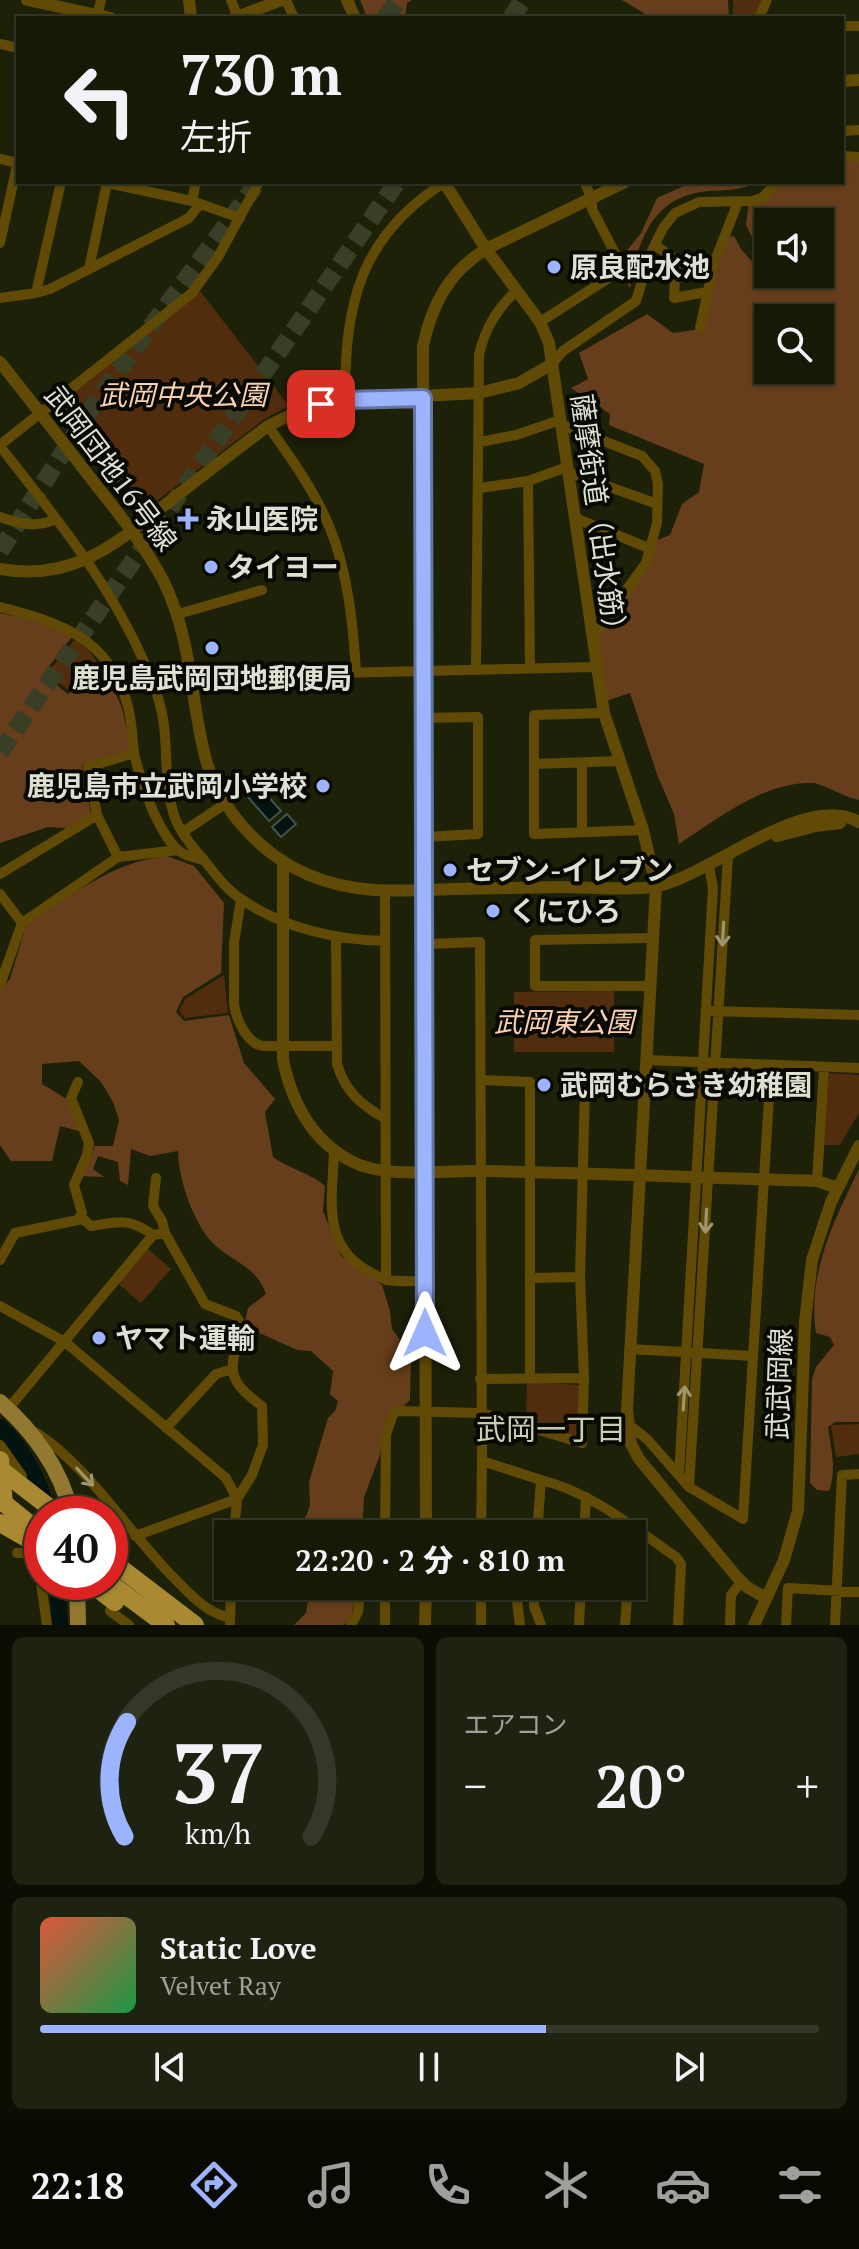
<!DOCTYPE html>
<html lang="ja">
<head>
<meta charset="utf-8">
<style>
  :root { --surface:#151906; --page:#1e2210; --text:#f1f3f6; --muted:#9da09b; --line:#343828; --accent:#9cb4fd }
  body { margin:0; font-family:"PT Serif","Noto Sans JP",serif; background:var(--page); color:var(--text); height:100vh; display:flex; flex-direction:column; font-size:30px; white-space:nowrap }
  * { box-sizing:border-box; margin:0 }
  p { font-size:26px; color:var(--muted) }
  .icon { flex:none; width:44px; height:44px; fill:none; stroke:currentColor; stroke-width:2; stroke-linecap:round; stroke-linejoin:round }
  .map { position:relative; height:1625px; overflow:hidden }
  .details { display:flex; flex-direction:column; gap:12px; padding:12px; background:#0c0e03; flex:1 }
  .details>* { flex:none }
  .banner { position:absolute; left:16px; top:16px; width:828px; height:168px; border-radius:0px; box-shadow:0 2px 6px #0004,0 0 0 2px var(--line); background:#151906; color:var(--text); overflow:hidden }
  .buttons { position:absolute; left:754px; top:208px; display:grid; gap:16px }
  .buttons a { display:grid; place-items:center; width:80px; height:80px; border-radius:0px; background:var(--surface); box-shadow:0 2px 6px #0004,0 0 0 2px var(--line); font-size:40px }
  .speed { position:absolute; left:24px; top:1496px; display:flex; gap:16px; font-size:40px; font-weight:700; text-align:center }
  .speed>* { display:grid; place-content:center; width:104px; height:104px; border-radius:50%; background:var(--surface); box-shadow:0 2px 6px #0004,0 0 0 2px var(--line); line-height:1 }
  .speed .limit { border:12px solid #d22; background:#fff; color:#111 }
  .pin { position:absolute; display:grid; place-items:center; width:68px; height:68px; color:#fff; margin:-34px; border-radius:16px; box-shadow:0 4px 12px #0006 }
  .me { position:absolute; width:88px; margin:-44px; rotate:0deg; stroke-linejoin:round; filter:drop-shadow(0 0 6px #0008) }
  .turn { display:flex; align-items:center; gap:28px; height:168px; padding:0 32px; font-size:36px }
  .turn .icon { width:104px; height:104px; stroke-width:2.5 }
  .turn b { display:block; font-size:56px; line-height:68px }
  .big { font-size:60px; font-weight:800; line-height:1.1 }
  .details .card { flex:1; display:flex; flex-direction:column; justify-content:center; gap:12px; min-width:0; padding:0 28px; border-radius:12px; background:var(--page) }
  .details .dial { align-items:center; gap:0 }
  .dial svg { height:208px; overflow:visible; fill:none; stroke:var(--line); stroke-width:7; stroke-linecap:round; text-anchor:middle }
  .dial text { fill:var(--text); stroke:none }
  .song { display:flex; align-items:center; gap:24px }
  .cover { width:96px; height:96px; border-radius:12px; background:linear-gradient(135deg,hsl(10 70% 55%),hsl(140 70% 35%)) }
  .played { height:8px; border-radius:4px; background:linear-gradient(90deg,var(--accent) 65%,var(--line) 65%) }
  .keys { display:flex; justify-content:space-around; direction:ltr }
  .heat { display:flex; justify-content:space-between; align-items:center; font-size:44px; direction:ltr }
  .details .tiles { flex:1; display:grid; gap:12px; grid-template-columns:1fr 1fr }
  .card:last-child { grid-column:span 2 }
  .trip { position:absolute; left:214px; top:1520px; width:432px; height:80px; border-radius:0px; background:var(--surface); box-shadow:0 2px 6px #0004,0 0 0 2px var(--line); font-weight:800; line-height:80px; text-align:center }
  .menu { display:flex; height:128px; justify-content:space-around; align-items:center; background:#080a02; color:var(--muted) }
  .menu .icon { width:56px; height:56px }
  .menu .active { color:var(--accent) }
  .menu b { font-size:36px; color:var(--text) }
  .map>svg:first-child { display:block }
  .green { fill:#512d0e }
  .forest { fill:#673e1b; fill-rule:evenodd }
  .water { fill:#031310; stroke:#44514a; stroke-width:2 }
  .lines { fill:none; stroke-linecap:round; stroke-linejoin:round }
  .river { stroke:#031310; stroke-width:16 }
  .motorway-tunnel { stroke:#393e26; stroke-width:18; stroke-dasharray:18 9; stroke-linecap:butt }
  .minor { stroke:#604a05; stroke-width:10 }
  .tertiary { stroke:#604a05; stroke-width:12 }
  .primary { stroke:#927831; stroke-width:16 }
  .motorway { stroke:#a98931; stroke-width:18 }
  .motorway-bridge { stroke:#a98931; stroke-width:18 }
  .oneway { stroke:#9e966c }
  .route-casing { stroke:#6575a4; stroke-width:20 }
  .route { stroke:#9cb4fd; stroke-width:14 }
  .poi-dot { fill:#9cb4fd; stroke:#080902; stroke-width:3 }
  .labels { text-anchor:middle; stroke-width:8; stroke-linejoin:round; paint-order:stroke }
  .poi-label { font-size:28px; font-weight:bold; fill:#dde1d2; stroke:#080902; text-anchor:start }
  .park-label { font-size:28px; font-style:italic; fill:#fad0b2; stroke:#080902 }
  .street-label { font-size:28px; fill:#dde1d2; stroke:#080902 }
  .neighbourhood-label { font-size:30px; fill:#c9d0b2; stroke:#080902 }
</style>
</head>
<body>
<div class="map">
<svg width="859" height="1625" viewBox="0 0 859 1625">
  <rect width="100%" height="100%" fill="#1c2108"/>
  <!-- green -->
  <path class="green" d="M733 0H762L754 18H733Z
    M200 291 289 406 266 418 138 515 53 409Z
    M75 639 88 649 101 668 68 690 47 673Z
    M224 975 228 1013 185 1018 179 1011 185 999Z
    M614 991V1052H514V992Z
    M829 1073 859 1075V1113L840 1145H822Z
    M146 1247 171 1269 141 1303 116 1282Z
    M527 1382 580 1385V1435L575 1438 526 1422Z
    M859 1424V1454L836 1457 831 1425Z"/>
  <!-- forest -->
  <path class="forest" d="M360 0H412L407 3 405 18H367Z
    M622 0H728L729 18H652Z
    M842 161H859V800C844 797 823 784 813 783 764 781 718 819 679 844L674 814 658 777 630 693 606 701 594 639 657 540 670 535 682 504 699 492 704 464 609 425 610 414 571 388 588 379 579 353 647 314 673 333 701 329 724 237 734 236 741 249 764 275 766 265 746 225 749 201 759 198 774 182H842ZM768 222H820V274H768ZM768 318H820V370H768Z
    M711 182H756C743 191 723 190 708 191 653 196 638 239 630 288L621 270 625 253 641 233 657 198 688 184Z
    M0 613 50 624 72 637 43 674 68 694 105 670 122 708 131 749 82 765 91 814 67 828 48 827 0 843Z
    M167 856 194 866 224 903 221 973 183 997 176 1012 184 1021 229 1015 244 1063 275 1099 265 1112 273 1157C289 1169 311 1173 325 1186L323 1211 341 1256 382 1285 390 1311 392 1329 411 1355 410 1400 403 1407 393 1409 386 1418 380 1455 364 1497 362 1534H305V1519L310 1505 309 1482 328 1418 335 1411 338 1401 330 1394 333 1371 311 1351 297 1350 244 1326 248 1308 266 1294C256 1264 228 1261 209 1239 192 1218 178 1177 178 1151L150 1156 131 1149 128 1185 120 1181 118 1162 98 1156 93 1169 104 1177 77 1176 93 1153 94 1146H113L119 1120 113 1102 101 1082 79 1061 42 1064V1084L70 1101 82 1132 60 1126 52 1161H11L0 1145V990L10 979 26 926C72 895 111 862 167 856Z
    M859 1169V1422H835L828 1427C831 1449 837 1470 829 1491L817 1490 810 1483 812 1379 816 1367 834 1345 830 1337 816 1333C807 1273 834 1221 859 1169Z
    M301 1586H358L350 1621 343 1625H294L306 1613 308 1601Z"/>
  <!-- water -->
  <path class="water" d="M260 787 281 811 269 821 248 797Z
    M287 814 296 824 281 837 272 827Z"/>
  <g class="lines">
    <!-- river -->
    <path class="river" d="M0 1427C21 1445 42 1484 47 1511
      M57 1582 60 1625"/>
    <!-- motorway-tunnel -->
    <path class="motorway-tunnel" d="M385 18 399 0
      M511 18 523 0
      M0 551 96 401 255 186
      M0 752 397 182"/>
    <!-- minor -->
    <path class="minor" d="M231 0 238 18
      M286 0 294 18
      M97 18 101 0
      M759 18 767 0
      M842 26H859
      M0 44 18 48
      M842 131 859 130
      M842 156 859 157
      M0 159 18 163
      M103 182 192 201 240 218
      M192 201 196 182
      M0 243 18 161
      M655 245 676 260 674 298 706 292
      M89 269 107 183
      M36 293 61 182
      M0 298 36 293 50 289 189 218 200 204
      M540 322 615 274 619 261 592 209V198L584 182
      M700 328 714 263 738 202
      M552 364 563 351 636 301 650 255 663 228 675 213 699 202 752 201 762 198 777 182
      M345 400C345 304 359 237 445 182
      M560 424 642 456 655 471 658 484 657 523 646 563 592 638
      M268 426C291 458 314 490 329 526 348 571 353 624 356 672
      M480 442 516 435 560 420
      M0 445 192 293 218 257 259 182
      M0 446C53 515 109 581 144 662 155 685 164 712 165 737 167 764 166 789 174 815 179 831 193 848 204 860 215 874 226 889 241 899 283 928 336 940 385 941
      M568 472 657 504
      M528 481 530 668
      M480 488 528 481 567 467
      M0 517C19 524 37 528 56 519
      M575 518 651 549
      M0 607C59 622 109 638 127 703 132 718 132 737 134 753
      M178 614 262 590
      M476 670 479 355C485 328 497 309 517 290
      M153 682 209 676 596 667
      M604 713 534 715V834L643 830
      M424 718 478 717V834L425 837
      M534 764 619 761
      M183 832 226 803
      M582 832V763
      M118 857 97 815 88 767 134 753C140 780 157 832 179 851 186 856 195 858 203 860
      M0 874 97 815
      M385 891 386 1280
      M0 894 22 923
      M241 899 234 943V1004C236 1019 247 1044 263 1046H336
      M336 937 337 1064C345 1091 360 1104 384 1118
      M425 944 480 942 482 1461 541 1480
      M0 985 22 923 118 857 178 850
      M649 986H535V940L652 938
      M713 1011 859 1015
      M646 1060 859 1068
      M482 1080 530 1082V1379
      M334 1150C333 1195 321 1243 365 1269 372 1273 380 1279 388 1280 399 1282 413 1281 425 1281
      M156 1178 153 1206 162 1221 165 1233
      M817 1181 824 1068
      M78 1220 82 1213 74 1185 87 1155 89 1143 71 1098 78 1082
      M0 1260 15 1233 83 1219 91 1226C119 1222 128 1217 153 1235L165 1233 205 1304 236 1316 244 1329C227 1368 226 1380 262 1406L263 1445 252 1475 237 1499 135 1536
      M531 1278 580 1277
      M0 1306 65 1342 226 1478 237 1499 234 1534
      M630 1349 752 1356
      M480 1379 584 1378
      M8 1409 153 1235
      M628 1424 647 1439 689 1487 743 1519 771 1065
      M166 1428 216 1374 233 1369
      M35 1432C88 1465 130 1535 176 1580 193 1597 206 1612 230 1618
      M0 1445 22 1476
      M679 1475 713 888 709 866
      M689 1487 728 856
      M385 1534 386 1435 393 1414 398 1411 482 1413 582 1443 584 1378 580 1277 585 1088
      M481 1534 482 1461
      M537 1534 541 1480C591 1492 634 1528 676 1557L681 1564 678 1625
      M584 1534 586 1497
      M17 1553H31L37 1555 47 1625
      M481 1586V1625
      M515 1586 520 1625
      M534 1586V1606L541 1625
      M110 1611 129 1625
      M230 1623 231 1586
      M351 1625 358 1612 361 1586
      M385 1625V1586
      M579 1625 581 1586
      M625 1625 628 1586
      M730 1625 731 1595 741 1582
      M786 1625 788 1588 859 1592
      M835 1625 842 1475 859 1474"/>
    <!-- tertiary -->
    <path class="tertiary" d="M27 0 111 18
      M189 0 191 18
      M347 0 355 18
      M234 18 282 0
      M842 81 859 80
      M444 182 486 249 540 322 549 343 604 713 643 830 656 886 627 1410 631 1444 639 1459 737 1577 747 1587 766 1598
      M0 362C31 401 62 441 93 481 118 513 144 544 163 580 193 642 189 693 205 756 218 808 260 854 309 875 355 895 404 891 452 889 489 888 525 888 561 887 587 887 635 891 658 886 714 873 806 791 859 822
      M0 569C76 583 120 540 175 497 206 473 237 449 268 426L298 411 345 400 479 393 519 383 552 364
      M777 836 816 826 840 823
      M283 861V1060C292 1103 313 1142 353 1162 386 1179 443 1170 481 1171 593 1173 705 1178 817 1181L838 1188
      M426 1534 423 346C432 304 449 272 486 249L625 182
      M425 1625 426 1586
      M754 1625 784 1560 798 1511 805 1322 812 1260 831 1202 859 1146"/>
    <!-- primary -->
    <path class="primary" d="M0 1402C33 1431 62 1470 71 1514
      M77 1582 78 1625"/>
    <!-- motorway -->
    <path class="motorway" d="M0 1460 4 1503
      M0 1500 42 1534
      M0 1523 42 1547
      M110 1560 195 1625
      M89 1582 115 1602
      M108 1582 166 1625"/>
    <!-- motorway-bridge -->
    <path class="motorway-bridge" d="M0 1469 58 1514"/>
  </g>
  <!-- one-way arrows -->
  <defs><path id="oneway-shaft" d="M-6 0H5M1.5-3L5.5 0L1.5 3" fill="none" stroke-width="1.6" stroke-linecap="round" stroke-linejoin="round" transform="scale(2)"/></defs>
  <g class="oneway">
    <use href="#oneway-shaft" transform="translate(723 934) rotate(93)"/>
    <use href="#oneway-shaft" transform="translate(706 1221) rotate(93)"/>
    <use href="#oneway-shaft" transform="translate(684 1398) rotate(-86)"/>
    <use href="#oneway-shaft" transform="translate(85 1477) rotate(47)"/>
  </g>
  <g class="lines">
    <!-- route casing -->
    <g class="route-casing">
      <path id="route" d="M321 404 345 400 423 398 425 1333"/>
    </g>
    <!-- route -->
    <use href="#route" class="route"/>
  </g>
  <!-- markers -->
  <g class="poi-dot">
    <circle cx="554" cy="267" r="8"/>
    <path d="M184 507h8v8h8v8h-8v8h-8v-8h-8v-8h8z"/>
    <circle cx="211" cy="567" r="8"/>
    <circle cx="212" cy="648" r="8"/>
    <circle cx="323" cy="786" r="8"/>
    <circle cx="450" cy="870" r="8"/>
    <circle cx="493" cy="911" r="8"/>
    <circle cx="544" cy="1085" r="8"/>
    <circle cx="99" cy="1338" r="8"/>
  </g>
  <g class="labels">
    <!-- poi labels -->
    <g class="poi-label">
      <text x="570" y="277">原良配水池</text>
      <text x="206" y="529">永山医院</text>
      <text x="227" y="577">タイヨー</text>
      <text x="212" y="688" text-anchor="middle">鹿児島武岡団地郵便局</text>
      <text x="307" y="796" text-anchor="end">鹿児島市立武岡小学校</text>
      <text x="466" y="880">セブン-イレブン</text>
      <text x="509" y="921">くにひろ</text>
      <text x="560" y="1095">武岡むらさき幼稚園</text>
      <text x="115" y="1348">ヤマト運輸</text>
    </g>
    <!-- park labels -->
    <g class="park-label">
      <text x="183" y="405">武岡中央公園</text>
      <text x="564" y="1032">武岡東公園</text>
    </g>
    <!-- street labels -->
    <g class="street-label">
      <text transform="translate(111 468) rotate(53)" y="10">武岡団地16号線</text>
      <text transform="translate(599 519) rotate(82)" y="10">薩摩街道（出水筋）</text>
      <text transform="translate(779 1384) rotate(-88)" y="10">武武岡線</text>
    </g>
    <!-- neighbourhood labels -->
    <g class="neighbourhood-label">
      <text x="551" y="1440">武岡一丁目</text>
    </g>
  </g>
</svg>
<div class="buttons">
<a><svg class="icon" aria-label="sound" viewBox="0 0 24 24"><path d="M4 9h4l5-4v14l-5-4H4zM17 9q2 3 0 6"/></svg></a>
<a><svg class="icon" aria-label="search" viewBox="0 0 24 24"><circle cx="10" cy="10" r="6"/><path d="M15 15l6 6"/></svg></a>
</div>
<div class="speed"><div class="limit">40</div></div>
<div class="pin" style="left:321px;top:404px;background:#d93025"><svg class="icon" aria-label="arrive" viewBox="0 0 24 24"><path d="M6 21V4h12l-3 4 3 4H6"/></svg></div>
<svg class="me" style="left:425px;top:1333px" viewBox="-20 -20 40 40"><path d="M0-17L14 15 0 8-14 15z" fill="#9cb4fd" stroke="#fff" stroke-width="4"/></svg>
<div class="trip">22:20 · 2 分 · 810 m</div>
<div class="banner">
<div class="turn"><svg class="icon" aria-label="left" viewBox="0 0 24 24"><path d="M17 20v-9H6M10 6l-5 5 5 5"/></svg><div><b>730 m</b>左折</div></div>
</div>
</div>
<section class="details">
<div class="tiles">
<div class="card dial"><svg viewBox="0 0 100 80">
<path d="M14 69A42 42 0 1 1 86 69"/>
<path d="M14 69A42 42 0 0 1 15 25" stroke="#9cb4fd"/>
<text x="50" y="56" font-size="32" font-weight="700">37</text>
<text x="50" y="72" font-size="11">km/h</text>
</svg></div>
<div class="card"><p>エアコン</p>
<div class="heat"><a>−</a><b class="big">20°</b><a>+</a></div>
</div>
<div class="card">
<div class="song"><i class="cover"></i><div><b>Static Love</b><p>Velvet Ray</p></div></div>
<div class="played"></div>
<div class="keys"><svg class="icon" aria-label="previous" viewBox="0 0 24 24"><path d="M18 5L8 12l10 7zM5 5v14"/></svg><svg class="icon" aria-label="pause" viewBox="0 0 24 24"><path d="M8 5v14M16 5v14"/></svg><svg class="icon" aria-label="next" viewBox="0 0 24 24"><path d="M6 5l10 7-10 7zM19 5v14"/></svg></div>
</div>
</div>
</section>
<nav class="menu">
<b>22:18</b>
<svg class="icon active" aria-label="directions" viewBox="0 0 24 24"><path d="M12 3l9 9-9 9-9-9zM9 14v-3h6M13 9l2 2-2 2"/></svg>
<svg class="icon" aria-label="music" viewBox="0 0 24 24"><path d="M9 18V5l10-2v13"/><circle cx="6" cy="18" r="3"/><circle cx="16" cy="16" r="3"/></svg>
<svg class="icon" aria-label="phone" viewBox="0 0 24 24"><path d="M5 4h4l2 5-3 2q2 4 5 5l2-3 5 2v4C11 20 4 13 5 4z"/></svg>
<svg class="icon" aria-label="climate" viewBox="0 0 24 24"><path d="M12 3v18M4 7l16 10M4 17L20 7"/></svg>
<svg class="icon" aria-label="car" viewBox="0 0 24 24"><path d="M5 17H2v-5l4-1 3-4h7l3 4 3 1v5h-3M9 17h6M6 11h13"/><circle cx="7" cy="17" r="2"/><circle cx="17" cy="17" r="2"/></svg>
<svg class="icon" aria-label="filters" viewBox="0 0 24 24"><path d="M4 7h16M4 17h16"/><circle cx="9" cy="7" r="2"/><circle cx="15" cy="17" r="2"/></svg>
</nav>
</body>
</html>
